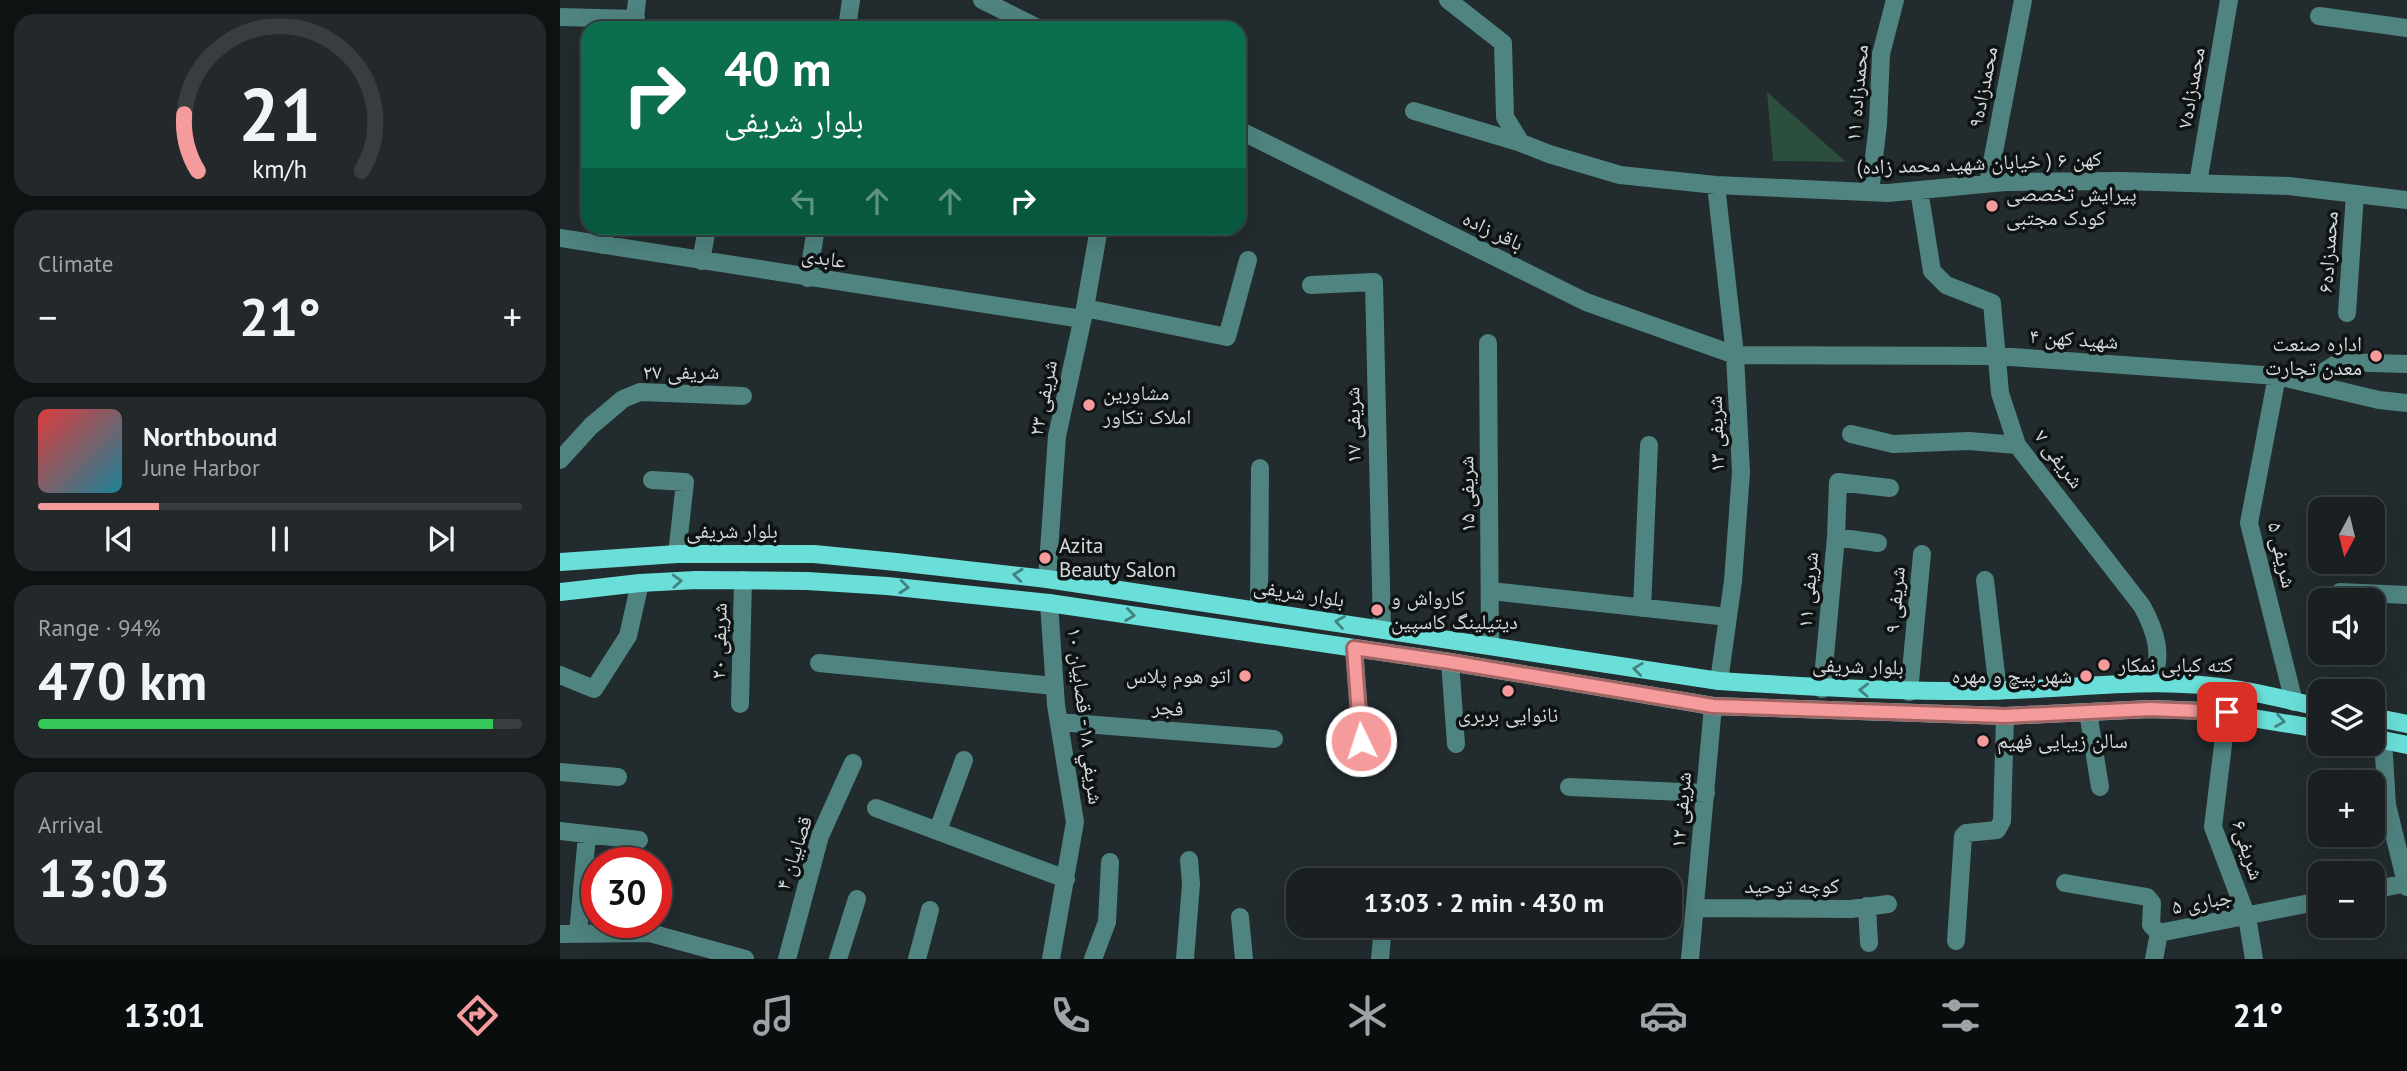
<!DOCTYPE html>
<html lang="en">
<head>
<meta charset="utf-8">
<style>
  :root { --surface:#1a2022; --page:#23282a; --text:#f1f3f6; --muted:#9fa3a5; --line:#383e40; --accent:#f59b9c }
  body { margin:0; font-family:"PT Sans","Noto Naskh Arabic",sans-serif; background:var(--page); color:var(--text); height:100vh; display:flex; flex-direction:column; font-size:26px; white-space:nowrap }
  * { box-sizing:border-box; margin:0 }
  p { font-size:23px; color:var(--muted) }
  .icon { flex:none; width:38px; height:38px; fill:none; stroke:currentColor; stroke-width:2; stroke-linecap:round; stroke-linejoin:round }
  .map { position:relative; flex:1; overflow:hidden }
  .sheet { display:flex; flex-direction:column; gap:14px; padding:14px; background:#0e1213; width:560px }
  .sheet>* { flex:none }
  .hud { position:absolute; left:21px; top:21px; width:665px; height:214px; border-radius:21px; box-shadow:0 7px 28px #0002,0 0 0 2px var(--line); background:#0b6e4f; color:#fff; overflow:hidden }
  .needle { width:46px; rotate:187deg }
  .controls { position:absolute; left:1748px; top:497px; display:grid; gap:14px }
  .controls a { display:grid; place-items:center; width:77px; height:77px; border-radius:14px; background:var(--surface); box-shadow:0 7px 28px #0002,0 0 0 2px var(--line); font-size:35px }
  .speed { position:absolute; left:21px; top:847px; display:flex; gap:14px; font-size:35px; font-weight:700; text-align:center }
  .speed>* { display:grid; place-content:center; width:91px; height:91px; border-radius:50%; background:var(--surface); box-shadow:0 7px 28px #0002,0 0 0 2px var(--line); line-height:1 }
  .speed .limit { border:10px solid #d22; background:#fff; color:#111 }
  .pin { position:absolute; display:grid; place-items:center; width:60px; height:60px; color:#fff; margin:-30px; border-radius:14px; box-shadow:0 4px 10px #0006 }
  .me { position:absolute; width:77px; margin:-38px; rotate:356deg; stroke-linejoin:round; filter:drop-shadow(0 0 5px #0008) }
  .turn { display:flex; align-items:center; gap:24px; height:147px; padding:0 28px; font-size:32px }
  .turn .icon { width:91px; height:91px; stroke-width:2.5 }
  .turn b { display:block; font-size:49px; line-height:60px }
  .lanes { display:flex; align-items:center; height:66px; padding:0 28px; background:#0003; justify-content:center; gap:35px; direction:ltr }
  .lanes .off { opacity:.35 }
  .big { font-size:52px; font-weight:700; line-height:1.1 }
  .sheet .tile { flex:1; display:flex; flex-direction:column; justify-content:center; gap:10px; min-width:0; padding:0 24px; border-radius:21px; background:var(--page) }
  .sheet .dial { align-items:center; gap:0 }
  .dial svg { height:182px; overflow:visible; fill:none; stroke:var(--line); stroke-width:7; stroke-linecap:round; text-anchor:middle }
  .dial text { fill:var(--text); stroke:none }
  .song { display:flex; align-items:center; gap:21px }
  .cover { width:84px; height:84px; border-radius:10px; background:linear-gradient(135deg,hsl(0 70% 55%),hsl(190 70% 35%)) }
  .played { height:7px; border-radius:4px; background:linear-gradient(90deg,var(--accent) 25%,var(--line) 25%) }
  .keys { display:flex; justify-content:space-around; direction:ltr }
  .heat { display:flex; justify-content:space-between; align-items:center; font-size:38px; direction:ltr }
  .charge { height:10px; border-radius:5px; background:linear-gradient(90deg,#34c759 94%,var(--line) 0) }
  .trip { position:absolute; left:726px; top:868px; width:396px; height:70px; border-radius:21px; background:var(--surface); box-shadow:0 7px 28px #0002,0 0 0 2px var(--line); font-weight:700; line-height:70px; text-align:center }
  .tabs { display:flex; height:112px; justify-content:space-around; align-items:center; background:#0a0d0e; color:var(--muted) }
  .tabs .icon { width:49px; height:49px }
  .tabs .current { color:var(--accent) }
  .tabs b { font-size:32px; color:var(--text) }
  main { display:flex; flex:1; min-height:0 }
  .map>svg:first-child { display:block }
  .green { fill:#2c4e3c }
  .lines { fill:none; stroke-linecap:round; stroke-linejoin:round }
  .minor { stroke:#4f8480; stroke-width:18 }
  .major { stroke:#6adfd9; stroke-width:18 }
  .oneway { stroke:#418380 }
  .route-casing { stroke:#9f6565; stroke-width:18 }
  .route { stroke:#f59b9c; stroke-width:12 }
  .poi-dot { fill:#f59b9c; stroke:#0f1314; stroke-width:2.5 }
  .labels { text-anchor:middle; stroke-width:7; stroke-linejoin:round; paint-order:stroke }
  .street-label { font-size:21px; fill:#d5dadc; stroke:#0f1314 }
  .poi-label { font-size:21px; fill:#d5dadc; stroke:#0f1314; text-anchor:start }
</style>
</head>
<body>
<main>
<section class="sheet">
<div class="tile dial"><svg viewBox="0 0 100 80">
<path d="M14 69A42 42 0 1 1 86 69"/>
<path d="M14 69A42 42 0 0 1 8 44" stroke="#f59b9c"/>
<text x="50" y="56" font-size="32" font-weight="700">21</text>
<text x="50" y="72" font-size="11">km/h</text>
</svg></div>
<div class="tile"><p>Climate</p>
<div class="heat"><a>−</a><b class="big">21°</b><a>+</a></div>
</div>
<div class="tile">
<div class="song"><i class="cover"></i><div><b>Northbound</b><p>June Harbor</p></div></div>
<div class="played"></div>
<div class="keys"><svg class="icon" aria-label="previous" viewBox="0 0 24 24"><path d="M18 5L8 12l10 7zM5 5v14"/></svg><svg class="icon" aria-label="pause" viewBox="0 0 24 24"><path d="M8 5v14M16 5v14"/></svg><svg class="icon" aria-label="next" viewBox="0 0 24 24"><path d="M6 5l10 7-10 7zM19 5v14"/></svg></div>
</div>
<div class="tile"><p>Range · 94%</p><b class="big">470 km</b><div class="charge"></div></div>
<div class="tile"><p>Arrival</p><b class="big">13:03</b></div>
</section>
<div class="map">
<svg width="1847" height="959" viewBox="0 0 1847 959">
  <rect width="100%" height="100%" fill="#222b2e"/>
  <!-- green -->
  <path class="green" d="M1207 92 1286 162 1213 161Z"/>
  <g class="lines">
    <!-- minor -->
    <path class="minor" d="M422 0 478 28
      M888 0 943 43 945 117 961 143 989 154 1060 175 1156 185 1328 193 1445 182 1561 181 1729 186 1847 200
      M1759 16 1847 28
      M0 17 76 19
      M74 28 77 0
      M287 28 291 0
      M854 111 961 143
      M679 130 1026 302 1175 355 1437 356 1717 376 1819 400 1847 403
      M1428 183 1463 0
      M1638 183 1669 0
      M1156 185 1175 355 1181 472 1173 581 1159 681
      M1359 190 1372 271 1386 285 1432 303 1440 393 1457 445 1582 606C1596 632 1603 654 1592 682
      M1310 192 1318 124 1321 54 1335 0
      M0 238 522 319
      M43 245 45 228
      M141 261 147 228
      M248 278 256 228
      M751 285 814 282 822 629
      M525 308 667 337 688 260
      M1787 313 1795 194
      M928 343 930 644
      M1717 376 1689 523 1734 702
      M1746 383 1779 362 1847 364
      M1291 434 1333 444 1409 441 1457 445
      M0 460 31 426 63 399 80 392 183 396
      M92 480 125 482 117 554
      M1276 537 1278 482 1330 488
      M487 579 497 436 525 308 539 228
      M1425 580 1438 691
      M931 591 1168 617
      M1780 592 1847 595
      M489 603 496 705 515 822 491 959
      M1082 608 1089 445
      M699 609 700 468
      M794 648 803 765
      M890 662 896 744
      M259 663 494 686
      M0 675 34 689 68 636 80 583
      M1262 689 1276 537 1318 543
      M1349 692 1362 554
      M180 704 183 580
      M1528 712 1540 787
      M1667 712 1653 827 1687 917 1694 959
      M499 722 714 739
      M1823 740 1827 805 1847 887
      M0 772 58 777
      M1009 787 1146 793
      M316 808 506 879
      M378 830 404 760
      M0 831 79 840
      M1505 883 1587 897 1592 903 1591 925 1599 933
      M1813 890 1846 883
      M1307 906 1309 943
      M1136 908 1291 909 1328 904
      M680 917 684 959
      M0 934 90 933 185 959
      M18 934 27 835
      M1396 941 1403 836 1406 833 1437 830 1442 821 1445 716
      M227 959 260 836 293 763
      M278 959 297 899
      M357 959 370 910
      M533 959 547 922 550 862
      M625 959 631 884 629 860
      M820 959 823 926
      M1130 959 1153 706
      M1594 959 1599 933 1760 901"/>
    <!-- major -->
    <path class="major" d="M0 562 117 554H254L336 562 487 579 1159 681C1248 687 1335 692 1424 691 1500 690 1575 678 1651 686 1688 689 1725 700 1760 707
      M0 592 80 583 136 580 247 581 327 586 489 603 890 662 1153 706 1445 716 1590 709 1650 711 1760 729
      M1813 717 1847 724
      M1813 738 1847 745"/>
  </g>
  <!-- one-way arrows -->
  <defs><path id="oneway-chevron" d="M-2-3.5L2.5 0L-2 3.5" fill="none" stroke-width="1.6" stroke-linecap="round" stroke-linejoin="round" transform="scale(1.75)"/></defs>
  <g class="oneway">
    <use href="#oneway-chevron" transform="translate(458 575) rotate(-174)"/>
    <use href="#oneway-chevron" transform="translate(117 581) rotate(-3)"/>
    <use href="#oneway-chevron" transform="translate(344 587) rotate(6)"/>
    <use href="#oneway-chevron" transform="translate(570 615) rotate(8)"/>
    <use href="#oneway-chevron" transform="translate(780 622) rotate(-171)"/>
    <use href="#oneway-chevron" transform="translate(1078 669) rotate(-173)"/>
    <use href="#oneway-chevron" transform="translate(1304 690) rotate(-178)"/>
    <use href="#oneway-chevron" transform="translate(1720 721) rotate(10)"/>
  </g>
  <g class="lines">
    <!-- route casing -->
    <g class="route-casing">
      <path id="route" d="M801 741 794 648 890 662 1153 706 1445 716 1590 709 1667 712"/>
    </g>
    <!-- route -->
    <use href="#route" class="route"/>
  </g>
  <!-- markers -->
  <g class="poi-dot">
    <circle cx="1432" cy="206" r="7"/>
    <circle cx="1816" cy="356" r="7"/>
    <circle cx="529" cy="405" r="7"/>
    <circle cx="485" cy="558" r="7"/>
    <circle cx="817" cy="610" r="7"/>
    <circle cx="1544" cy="665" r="7"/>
    <circle cx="685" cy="676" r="7"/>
    <circle cx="1526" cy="676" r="7"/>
    <circle cx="948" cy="691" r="7"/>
    <circle cx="1423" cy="741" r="7"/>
  </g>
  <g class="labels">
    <!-- street labels -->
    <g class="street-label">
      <text transform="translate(1423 87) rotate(-79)" y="7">محمدزاده۹</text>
      <text transform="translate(1631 88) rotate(-80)" y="7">محمدزاده۷</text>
      <text transform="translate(1297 93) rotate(-85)" y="7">محمدزاده ۱۱</text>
      <text transform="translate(1419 163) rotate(-2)" y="7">کهن ۶ ( خیابان شهید محمد زاده)</text>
      <text transform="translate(933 231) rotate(26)" y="7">باقر زاده</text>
      <text transform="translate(1768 252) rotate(-86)" y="7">محمدزاده۶</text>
      <text transform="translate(264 258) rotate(9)" y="7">عابدی</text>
      <text transform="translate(1514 339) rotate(4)" y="7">شهید کهن ۴</text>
      <text x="121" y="379">شریفی ۲۷</text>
      <text transform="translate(483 398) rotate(-79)" y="7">شریفی ۲۳</text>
      <text transform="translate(793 425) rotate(-91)" y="7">شریفی ۱۷</text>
      <text transform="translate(1156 434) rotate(-92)" y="7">شریفی ۱۳</text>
      <text transform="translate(1499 459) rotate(53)" y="7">شریفی ۷</text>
      <text transform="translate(907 494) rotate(-91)" y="7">شریفی ۱۵</text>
      <text x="172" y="538">بلوار شریفی</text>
      <text transform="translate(1722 555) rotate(77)" y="7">شریفی ۵</text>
      <text transform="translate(1248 590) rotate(-85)" y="7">شریفی ۱۱</text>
      <text transform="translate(739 593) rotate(9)" y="7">بلوار شریفی</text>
      <text transform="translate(1335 600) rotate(-85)" y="7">شریفی ۹</text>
      <text transform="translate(159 641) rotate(-89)" y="7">شریفی ۲۰</text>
      <text transform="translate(1298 666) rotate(2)" y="7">بلوار شریفی</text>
      <text transform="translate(608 708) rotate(5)" y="7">فجر</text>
      <text transform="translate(525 716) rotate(83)" y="7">شريفي ۱۸ - قصابیان ۱۰</text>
      <text transform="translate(1121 810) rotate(-85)" y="7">شریفی ۱۲</text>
      <text transform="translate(1688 850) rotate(72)" y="7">شریفی۶</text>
      <text transform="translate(234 853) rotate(-72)" y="7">قصابیان ۴</text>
      <text x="1232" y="893">کوچه توحید</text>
      <text transform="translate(1642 902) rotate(-10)" y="7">جباری ۵</text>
    </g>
    <!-- poi labels -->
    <g class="poi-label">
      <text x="1446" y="201">پیرایش تخصصی<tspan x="1446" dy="24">کودک مجتبی</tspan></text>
      <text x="1802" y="351" text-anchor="end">اداره صنعت<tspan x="1802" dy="24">معدن تجارت</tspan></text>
      <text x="543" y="400">مشاورین<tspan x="543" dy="24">املاک تکاور</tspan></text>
      <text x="499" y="553">Azita<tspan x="499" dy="24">Beauty Salon</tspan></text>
      <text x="831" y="605">کارواش و<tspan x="831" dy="24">دیتیلینگ کاسپین</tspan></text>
      <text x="1558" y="672">کته کبابی نمکار</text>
      <text x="671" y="683" text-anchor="end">اتو هوم پلاس</text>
      <text x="1512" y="683" text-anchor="end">شهر پیچ و مهره</text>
      <text x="948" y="722" text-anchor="middle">نانوایی بربری</text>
      <text x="1437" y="748">سالن زیبایی فهیم</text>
    </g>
  </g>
</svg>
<div class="controls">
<a><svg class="needle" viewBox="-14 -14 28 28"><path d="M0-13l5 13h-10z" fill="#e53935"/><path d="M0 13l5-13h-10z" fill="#9fa3a5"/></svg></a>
<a><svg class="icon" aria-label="sound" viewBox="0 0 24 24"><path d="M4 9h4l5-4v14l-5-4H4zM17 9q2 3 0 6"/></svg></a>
<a><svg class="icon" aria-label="layers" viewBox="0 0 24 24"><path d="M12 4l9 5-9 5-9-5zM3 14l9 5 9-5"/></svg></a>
<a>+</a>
<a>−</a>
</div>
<div class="speed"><div class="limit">30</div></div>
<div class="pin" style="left:1667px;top:712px;background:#d93025"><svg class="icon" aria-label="arrive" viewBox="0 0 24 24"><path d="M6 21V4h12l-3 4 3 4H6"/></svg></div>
<svg class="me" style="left:801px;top:741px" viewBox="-20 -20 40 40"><circle r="17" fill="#f59b9c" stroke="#fff" stroke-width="3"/><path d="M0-11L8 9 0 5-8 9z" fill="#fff"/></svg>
<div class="trip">13:03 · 2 min · 430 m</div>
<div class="hud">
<div class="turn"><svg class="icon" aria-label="right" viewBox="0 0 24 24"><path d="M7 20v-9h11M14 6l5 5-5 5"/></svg><div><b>40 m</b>بلوار شریفی</div></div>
<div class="lanes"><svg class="icon off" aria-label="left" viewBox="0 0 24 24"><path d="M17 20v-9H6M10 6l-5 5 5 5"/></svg><svg class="icon off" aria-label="ahead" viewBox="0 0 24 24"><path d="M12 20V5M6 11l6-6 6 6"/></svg><svg class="icon off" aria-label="ahead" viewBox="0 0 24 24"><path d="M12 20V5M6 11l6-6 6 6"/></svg><svg class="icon" aria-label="right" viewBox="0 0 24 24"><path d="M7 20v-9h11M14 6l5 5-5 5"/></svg></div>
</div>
</div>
</main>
<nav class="tabs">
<b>13:01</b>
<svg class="icon current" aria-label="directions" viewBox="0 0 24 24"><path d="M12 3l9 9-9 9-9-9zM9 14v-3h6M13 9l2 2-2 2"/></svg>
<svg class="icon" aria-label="music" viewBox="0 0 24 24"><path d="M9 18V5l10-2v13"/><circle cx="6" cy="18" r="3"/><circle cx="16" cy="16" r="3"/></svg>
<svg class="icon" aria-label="phone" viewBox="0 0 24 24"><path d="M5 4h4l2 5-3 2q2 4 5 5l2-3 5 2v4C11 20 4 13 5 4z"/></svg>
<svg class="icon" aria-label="climate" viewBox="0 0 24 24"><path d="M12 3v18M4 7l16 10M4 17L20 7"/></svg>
<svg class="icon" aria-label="car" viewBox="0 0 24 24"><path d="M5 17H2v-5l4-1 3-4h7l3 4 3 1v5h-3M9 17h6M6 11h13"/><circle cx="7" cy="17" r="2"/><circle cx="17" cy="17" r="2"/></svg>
<svg class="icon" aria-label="filters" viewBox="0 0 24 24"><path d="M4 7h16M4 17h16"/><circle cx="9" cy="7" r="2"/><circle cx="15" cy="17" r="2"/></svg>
<b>21°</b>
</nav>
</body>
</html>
